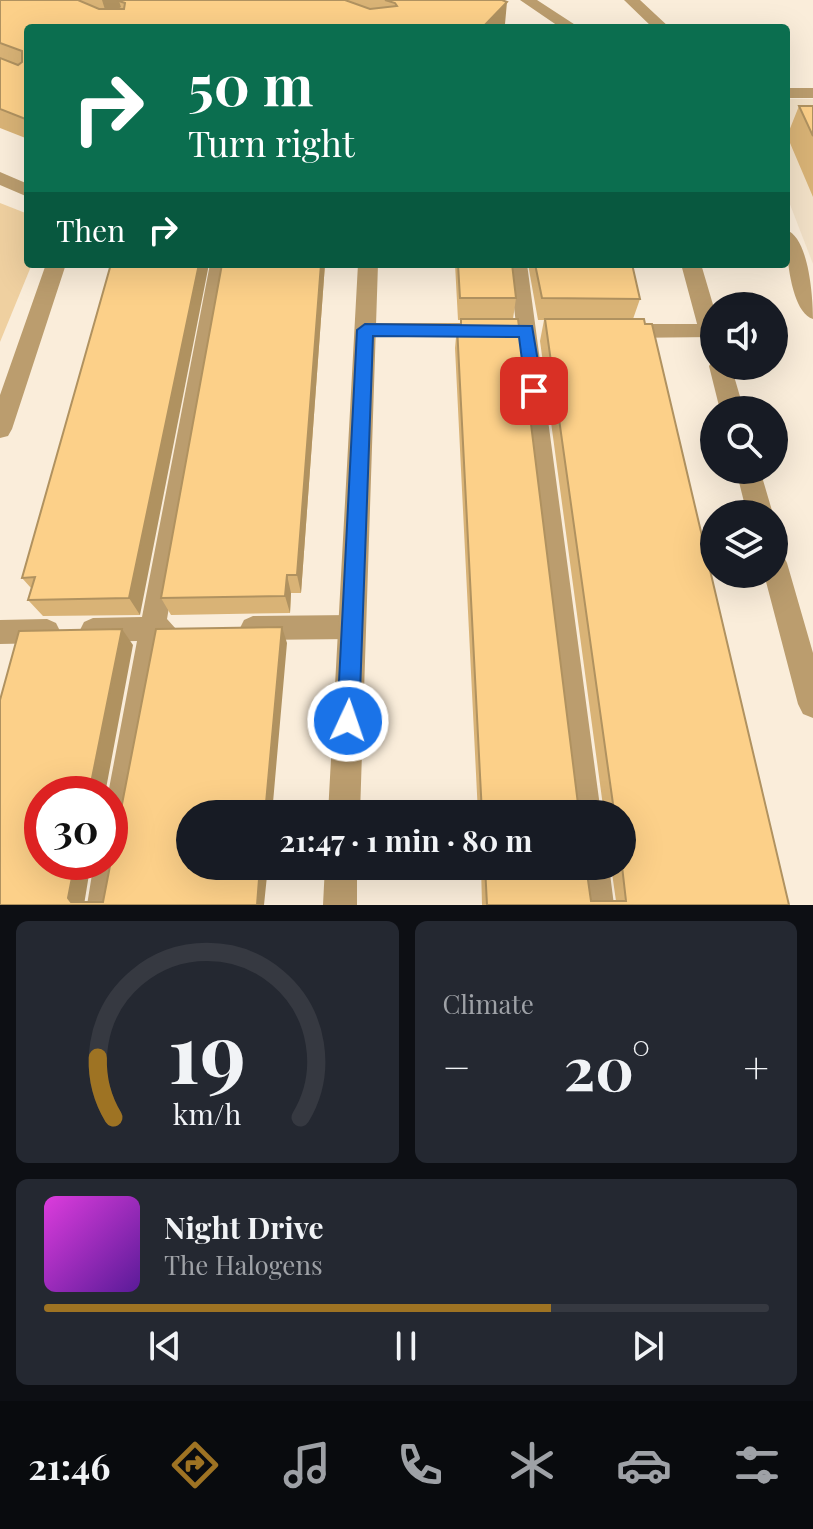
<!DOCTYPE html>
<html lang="en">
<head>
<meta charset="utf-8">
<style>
  :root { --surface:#171b24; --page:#242831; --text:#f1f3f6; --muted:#9ea1a6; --line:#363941; --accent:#9e7323 }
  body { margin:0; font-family:"Playfair Display",serif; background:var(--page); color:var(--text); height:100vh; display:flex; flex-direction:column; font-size:30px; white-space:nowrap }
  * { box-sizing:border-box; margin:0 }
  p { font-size:26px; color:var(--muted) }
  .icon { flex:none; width:44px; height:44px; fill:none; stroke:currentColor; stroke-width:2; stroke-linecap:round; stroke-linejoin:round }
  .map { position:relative; height:905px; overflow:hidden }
  .details { display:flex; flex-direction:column; gap:16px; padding:16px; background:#0d0f14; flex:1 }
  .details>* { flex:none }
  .top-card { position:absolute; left:24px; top:24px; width:766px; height:244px; border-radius:8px; box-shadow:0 8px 32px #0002; background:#0b6e4f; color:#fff; overflow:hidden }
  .controls { position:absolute; left:700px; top:292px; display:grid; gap:16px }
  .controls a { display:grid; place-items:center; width:88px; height:88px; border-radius:50%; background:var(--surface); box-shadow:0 8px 32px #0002; font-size:40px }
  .speed { position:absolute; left:24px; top:776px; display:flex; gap:16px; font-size:40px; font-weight:700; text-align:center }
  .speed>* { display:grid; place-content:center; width:104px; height:104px; border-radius:50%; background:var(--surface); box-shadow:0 8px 32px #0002; line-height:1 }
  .speed .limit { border:12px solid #d22; background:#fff; color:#111 }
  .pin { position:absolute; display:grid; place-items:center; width:68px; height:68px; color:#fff; margin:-34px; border-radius:16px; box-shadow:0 4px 12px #0006 }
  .me { position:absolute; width:88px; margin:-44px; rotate:3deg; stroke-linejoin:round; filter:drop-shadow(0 0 6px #0008) }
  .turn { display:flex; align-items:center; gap:28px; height:168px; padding:0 32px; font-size:36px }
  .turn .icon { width:104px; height:104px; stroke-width:2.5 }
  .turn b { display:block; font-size:56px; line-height:68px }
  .then { display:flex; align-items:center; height:76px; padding:0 32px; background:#0003; gap:16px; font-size:30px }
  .big { font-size:60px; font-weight:700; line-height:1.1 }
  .details .card { flex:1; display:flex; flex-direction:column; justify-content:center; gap:12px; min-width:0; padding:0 28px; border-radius:12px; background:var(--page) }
  .details .dial { align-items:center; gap:0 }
  .dial svg { height:208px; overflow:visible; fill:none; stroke:var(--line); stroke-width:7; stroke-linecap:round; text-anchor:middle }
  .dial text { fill:var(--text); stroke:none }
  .song { display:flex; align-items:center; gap:24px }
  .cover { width:96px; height:96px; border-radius:12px; background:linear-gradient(135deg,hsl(300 70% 55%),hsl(270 70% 35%)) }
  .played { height:8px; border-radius:4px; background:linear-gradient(90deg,var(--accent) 70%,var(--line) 70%) }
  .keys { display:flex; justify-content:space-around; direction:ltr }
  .heat { display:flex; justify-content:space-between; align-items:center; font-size:44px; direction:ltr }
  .details .tiles { flex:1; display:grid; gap:16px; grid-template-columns:1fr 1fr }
  .card:last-child { grid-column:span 2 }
  .trip { position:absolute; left:176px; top:800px; width:460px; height:80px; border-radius:40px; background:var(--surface); box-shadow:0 8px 32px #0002; font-weight:700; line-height:80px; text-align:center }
  .dock { display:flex; height:128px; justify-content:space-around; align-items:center; background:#090b0e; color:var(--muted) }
  .dock .icon { width:56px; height:56px }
  .dock .current { color:var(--accent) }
  .dock b { font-size:36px; color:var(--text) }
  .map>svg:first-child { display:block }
  .built { fill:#f2e1c7 }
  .green { fill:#efd0a0 }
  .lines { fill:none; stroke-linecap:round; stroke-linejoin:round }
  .lane { fill:#bb9d6e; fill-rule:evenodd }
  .street { fill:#bb9d6e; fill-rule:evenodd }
  .wall { fill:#d9b376 }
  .shaded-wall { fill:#b09260 }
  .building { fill:#fcd089; stroke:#b09260; stroke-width:2 }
  .route { fill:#1a73e8; stroke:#114b97; stroke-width:2 }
</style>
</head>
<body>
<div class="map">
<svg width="813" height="905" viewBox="0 0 813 905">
  <rect width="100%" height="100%" fill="#faedda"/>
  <!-- built -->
  <path class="built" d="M786 99H813V264L786 194Z"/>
  <!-- green -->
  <path class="green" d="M0 203 28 214V264H32L0 342Z"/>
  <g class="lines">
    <!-- lane -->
    <path class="lane" d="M786 88H813V98H786Z
      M210 264H228L167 619 176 629 172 637 163 641 117 905H87L94 862H110L108 794 137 641 93 642 84 638 80 630 84 622 93 618 142 617Z
      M509 264H527L601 814H573Z
      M365 323H485L495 330 485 337H365L355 330Z
      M623 324H710L714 325V337L623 338 613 331Z
      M352 615 361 619 365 627 361 635 352 639 253 640 244 636 240 628 244 620 253 616Z
      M47 619 56 623 60 631 56 639 47 643 0 644V620Z
      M579 866H609L614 905H584Z"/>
    <!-- street -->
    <path class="street" d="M520 0H537L580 28H561Z
      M624 0H640L670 28H653Z
      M0 172 28 184V197L0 185Z
      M786 230C809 237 813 298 813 319 790 312 786 251 786 230Z
      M46 264H66L12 429 8 436 0 438V395Z
      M358 264H378L360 814H328Z
      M681 264H701L714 308V354L703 346Z
      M714 359V366H731L744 410H720L709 366Z
      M736 470H760L773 514H747Z
      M774 551 783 555 787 563 813 653V718L803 714 798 704 764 574H774Z
      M325 866H357V905H323Z"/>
  </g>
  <!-- wall -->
  <path class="wall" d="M0 0H502L505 24 501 28H28V139L0 128Z
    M799 106H813V197L787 136Z
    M111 264 140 615 43 616 28 600 31 588 22 578Z
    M325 264 301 593H291L290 613 171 615 161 598Z
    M455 264H512L516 298 513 319 578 804 603 806 540 341 544 320H538L528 264H632L640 299 633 319 789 905H482L481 866H586L591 901H616L611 866H622V814H478L455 348 457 326H460L461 320H458Z"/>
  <!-- shaded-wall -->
  <path class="shaded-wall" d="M102 0H131L119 1 121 7 107 16Z
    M507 2 505 24 501 28H482Z
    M199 264H209L140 615 129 598Z
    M321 264H325L301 593 297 575Z
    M287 575 291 593 290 613 285 596Z
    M282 627 287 643 272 814H265Z
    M122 629 133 645 105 794H92L91 783Z
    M75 862H91L84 905 71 902 68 898Z
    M260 866H268L264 905H257Z"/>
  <!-- building -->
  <path class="building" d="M0 0H78L99 9H124L125 3 119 1 121 0H345L370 9 397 6 395 3 385 0H502L507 2 482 28H28V120L0 109V58L18 65 22 62V51L0 43Z
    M799 106H813V136Z
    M111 264H199L129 598 28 600 35 577 22 578Z
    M222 264H321L297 575H287L285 596 161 598Z
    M458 264H512L516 298H460Z
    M535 264H632L640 299 542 298Z
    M461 319H518L578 804 610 807 613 804 545 319H644L645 324H652L789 905H487L485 866H586L591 901H626L622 866V814H482L457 326H461Z
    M282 627 265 814H190V866H260L257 905H0V700L19 631 122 629 91 783 92 794H42V862H75L68 898 71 902H103L156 629Z"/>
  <!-- route -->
  <path class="route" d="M365 324 532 326 543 391 534 398 526 391 519 337 373 336 359 721 356 728 348 732 340 728 337 721 357 330Z"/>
</svg>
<div class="controls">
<a><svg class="icon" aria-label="sound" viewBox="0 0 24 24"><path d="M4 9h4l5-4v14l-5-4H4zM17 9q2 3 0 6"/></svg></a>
<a><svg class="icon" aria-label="search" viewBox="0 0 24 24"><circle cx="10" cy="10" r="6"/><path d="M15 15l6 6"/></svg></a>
<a><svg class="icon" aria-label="layers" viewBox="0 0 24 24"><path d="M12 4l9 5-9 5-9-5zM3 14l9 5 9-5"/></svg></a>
</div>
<div class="speed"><div class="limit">30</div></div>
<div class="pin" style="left:534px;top:391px;background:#d93025"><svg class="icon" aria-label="arrive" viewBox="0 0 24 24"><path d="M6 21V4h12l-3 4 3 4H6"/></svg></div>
<svg class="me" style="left:348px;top:721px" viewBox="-20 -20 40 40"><circle r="17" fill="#1a73e8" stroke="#fff" stroke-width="3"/><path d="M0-11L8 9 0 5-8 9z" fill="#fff"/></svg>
<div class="trip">21:47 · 1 min · 80 m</div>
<div class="top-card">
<div class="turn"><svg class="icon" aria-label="right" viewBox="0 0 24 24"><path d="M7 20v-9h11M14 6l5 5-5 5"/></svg><div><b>50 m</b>Turn right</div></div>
<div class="then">Then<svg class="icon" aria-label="right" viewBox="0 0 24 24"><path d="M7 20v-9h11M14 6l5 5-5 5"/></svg></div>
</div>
</div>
<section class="details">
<div class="tiles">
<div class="card dial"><svg viewBox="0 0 100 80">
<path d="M14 69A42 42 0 1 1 86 69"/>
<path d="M14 69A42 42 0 0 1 8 46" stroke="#9e7323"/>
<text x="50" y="56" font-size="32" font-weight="700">19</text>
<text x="50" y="72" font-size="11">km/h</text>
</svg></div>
<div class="card"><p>Climate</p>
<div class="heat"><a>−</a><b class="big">20°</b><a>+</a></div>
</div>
<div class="card">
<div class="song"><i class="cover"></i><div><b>Night Drive</b><p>The Halogens</p></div></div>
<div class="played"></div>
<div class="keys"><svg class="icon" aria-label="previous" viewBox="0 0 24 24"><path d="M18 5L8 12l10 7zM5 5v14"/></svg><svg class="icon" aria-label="pause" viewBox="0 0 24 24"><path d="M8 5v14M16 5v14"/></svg><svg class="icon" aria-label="next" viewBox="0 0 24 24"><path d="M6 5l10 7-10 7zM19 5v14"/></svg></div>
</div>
</div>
</section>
<nav class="dock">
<b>21:46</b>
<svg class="icon current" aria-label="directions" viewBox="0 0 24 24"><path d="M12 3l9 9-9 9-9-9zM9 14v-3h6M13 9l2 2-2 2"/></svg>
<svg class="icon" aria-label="music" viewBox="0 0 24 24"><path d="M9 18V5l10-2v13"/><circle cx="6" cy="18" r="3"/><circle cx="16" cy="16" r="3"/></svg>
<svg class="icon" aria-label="phone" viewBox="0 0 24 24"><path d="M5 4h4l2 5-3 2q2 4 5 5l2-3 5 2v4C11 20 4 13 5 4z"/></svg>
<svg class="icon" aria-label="climate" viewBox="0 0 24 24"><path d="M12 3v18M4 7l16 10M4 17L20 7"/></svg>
<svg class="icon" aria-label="car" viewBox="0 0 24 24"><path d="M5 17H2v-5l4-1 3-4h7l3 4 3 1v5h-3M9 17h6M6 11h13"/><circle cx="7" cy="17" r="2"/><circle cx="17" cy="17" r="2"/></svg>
<svg class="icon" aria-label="filters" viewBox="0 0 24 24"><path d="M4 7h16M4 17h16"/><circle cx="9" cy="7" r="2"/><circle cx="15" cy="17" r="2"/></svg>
</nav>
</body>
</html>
